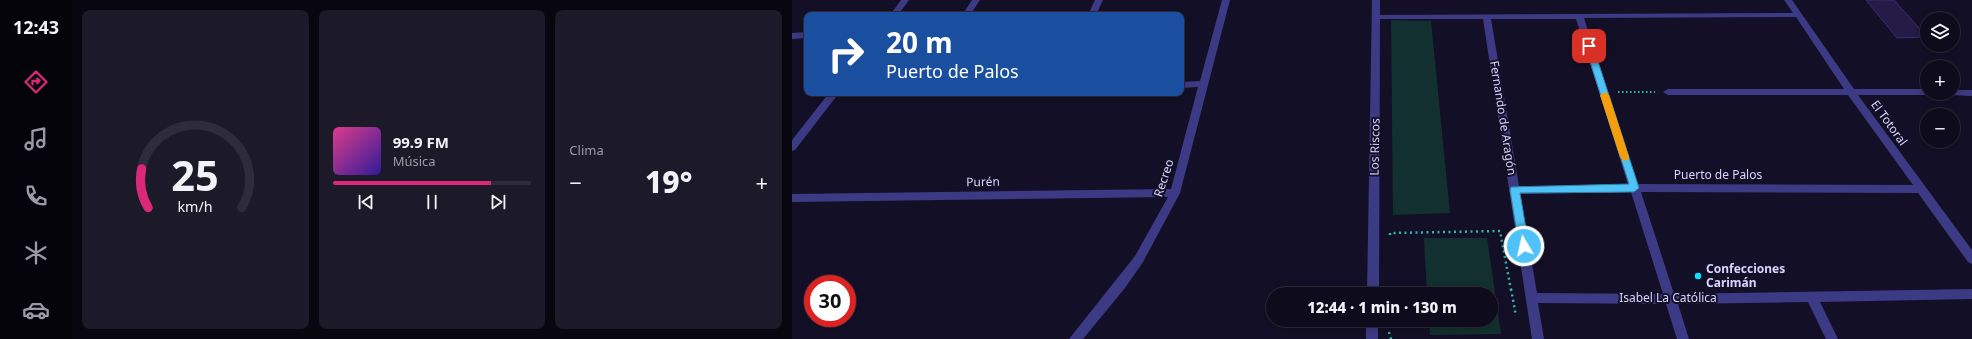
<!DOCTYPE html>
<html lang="es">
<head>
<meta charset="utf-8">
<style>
  :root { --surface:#0e0b1c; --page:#1c1929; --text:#f1f3f6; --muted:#9b9ba3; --line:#2e2b3b; --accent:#db2777 }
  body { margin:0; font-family:"Noto Sans",sans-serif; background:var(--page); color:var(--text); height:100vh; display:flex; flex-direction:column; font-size:15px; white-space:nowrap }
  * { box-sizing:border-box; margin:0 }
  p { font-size:13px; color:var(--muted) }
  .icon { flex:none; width:22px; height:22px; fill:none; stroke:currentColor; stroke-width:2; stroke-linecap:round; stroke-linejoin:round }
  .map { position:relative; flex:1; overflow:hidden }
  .sheet { display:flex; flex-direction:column; gap:10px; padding:10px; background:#08060f; width:720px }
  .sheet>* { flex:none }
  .hud { position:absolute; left:12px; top:12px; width:380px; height:84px; border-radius:8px; box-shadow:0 2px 10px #0003,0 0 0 1px var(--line); background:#1a4fa0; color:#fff; overflow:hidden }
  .controls { position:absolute; left:1128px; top:12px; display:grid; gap:8px }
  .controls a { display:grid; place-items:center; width:40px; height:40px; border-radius:50%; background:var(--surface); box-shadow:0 2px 10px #0003,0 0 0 1px var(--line); font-size:20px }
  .speed { position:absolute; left:12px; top:275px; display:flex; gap:8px; font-size:20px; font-weight:700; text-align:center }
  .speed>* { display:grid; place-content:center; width:52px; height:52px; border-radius:50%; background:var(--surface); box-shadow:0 2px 10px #0003,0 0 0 1px var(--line); line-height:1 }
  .speed .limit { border:6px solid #d22; background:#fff; color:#111 }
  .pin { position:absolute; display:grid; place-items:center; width:34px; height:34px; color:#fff; margin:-17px; border-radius:8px; box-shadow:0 2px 6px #0006 }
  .me { position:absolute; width:44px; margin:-22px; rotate:351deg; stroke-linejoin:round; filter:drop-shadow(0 0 3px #0008) }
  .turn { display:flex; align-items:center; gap:14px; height:84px; padding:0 16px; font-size:18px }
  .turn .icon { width:52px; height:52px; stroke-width:2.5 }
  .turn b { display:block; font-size:28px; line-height:34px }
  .big { font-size:30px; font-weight:800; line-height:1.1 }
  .sheet .widget { flex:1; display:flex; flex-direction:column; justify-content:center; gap:6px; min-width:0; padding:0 14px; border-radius:8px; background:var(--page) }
  .sheet .dial { align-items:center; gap:0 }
  .dial svg { height:104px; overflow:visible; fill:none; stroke:var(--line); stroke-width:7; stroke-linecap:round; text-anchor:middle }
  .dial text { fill:var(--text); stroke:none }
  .song { display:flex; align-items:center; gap:12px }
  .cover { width:48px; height:48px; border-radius:6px; background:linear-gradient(135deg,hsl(330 70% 55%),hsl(250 70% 35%)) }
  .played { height:4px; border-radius:2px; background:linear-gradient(90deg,var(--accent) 80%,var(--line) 80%) }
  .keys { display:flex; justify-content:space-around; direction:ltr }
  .heat { display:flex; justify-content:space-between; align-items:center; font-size:22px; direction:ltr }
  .sheet .tiles { flex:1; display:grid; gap:10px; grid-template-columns:repeat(3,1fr) }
  .trip { position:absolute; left:474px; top:287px; width:232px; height:40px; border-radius:20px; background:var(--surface); box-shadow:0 2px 10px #0003,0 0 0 1px var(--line); font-weight:800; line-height:40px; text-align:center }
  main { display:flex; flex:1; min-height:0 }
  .menu { display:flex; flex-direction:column; width:72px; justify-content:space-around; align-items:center; background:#06040b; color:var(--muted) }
  .menu .icon { width:28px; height:28px }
  .menu .selected { color:var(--accent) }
  .menu b { font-size:18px; color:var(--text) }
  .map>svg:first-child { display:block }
  .green { fill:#12302f }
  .building { fill:#241b47; stroke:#3b2d73 }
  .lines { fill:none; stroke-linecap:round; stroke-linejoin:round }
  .path-far1 { stroke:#2fb8b0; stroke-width:2; stroke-dasharray:1.5 2.5; stroke-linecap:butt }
  .path { stroke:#2fb8b0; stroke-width:2.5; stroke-dasharray:2 3.5; stroke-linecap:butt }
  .street { fill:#3d3a85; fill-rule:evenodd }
  .route { fill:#4fc3f7; stroke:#337fa1 }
  .slow { fill:#f59e0b }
  .poi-dot { fill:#00e5ff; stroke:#130f26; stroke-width:1.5 }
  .labels { text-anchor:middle; stroke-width:4; stroke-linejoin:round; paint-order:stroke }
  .street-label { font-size:12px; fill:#d9d4ff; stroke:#130f26 }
  .poi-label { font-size:12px; font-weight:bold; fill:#d9d4ff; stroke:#130f26; text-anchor:start }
</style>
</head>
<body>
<main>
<nav class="menu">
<b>12:43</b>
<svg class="icon selected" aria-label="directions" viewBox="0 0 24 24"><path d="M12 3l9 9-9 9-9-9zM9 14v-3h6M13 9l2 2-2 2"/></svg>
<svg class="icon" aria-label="music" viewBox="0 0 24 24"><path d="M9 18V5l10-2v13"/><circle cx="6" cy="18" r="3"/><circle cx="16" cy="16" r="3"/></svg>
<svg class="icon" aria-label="phone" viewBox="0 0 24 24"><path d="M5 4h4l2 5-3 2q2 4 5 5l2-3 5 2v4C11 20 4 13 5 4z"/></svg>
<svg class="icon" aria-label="climate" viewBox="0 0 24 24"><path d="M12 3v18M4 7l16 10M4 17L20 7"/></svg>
<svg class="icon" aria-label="car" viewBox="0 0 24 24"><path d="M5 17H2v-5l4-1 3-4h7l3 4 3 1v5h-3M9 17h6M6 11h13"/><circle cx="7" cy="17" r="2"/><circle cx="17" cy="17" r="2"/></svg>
</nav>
<section class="sheet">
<div class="tiles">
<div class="widget dial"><svg viewBox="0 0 100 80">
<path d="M14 69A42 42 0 1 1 86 69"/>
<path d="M14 69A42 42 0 0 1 9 39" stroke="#db2777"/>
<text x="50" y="56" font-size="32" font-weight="700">25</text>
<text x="50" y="72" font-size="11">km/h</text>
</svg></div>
<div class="widget">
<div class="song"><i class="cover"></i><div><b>99.9 FM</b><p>Música</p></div></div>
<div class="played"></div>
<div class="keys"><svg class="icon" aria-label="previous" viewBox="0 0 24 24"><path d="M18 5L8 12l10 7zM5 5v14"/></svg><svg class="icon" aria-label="pause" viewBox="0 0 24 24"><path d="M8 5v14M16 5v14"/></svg><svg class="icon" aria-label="next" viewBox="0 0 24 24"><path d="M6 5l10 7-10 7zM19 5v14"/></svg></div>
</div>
<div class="widget"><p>Clima</p>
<div class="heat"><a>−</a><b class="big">19°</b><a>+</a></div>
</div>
</div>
</section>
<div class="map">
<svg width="1180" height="339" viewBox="0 0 1180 339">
  <rect width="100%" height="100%" fill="#130f26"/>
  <!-- green -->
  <path class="green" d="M599 20 639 21 658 213 601 215Z
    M632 238H695L709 334 638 335 637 320H699V294H635Z"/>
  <!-- building -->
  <path class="building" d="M1074 0H1102L1135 37 1105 38Z"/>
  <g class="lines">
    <!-- path-far1 -->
    <path class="path-far1" d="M826 92H863"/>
    <!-- path -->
    <path class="path" d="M598 235V233L708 231 719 290
      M719 289 724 316
      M597 332 599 339"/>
    <!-- street -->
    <path class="street" d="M109 0H117L106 15H98Z
      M180 0H188L178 15H170Z
      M303 0H311L304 15H296Z
      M430 0H438L388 193 351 262 333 288 291 339H277L343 256 376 197 0 202V194L379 189 406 87 389 88V82L408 81Z
      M580 0H588V15L1001 13 992 0H1000L1062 89H1135V93H1139L1135 95H1066L1180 250V264L1176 262 1126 193 849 192 882 294 1180 289V299L1028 302 1046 339H1034L1016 302 886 304 897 339H885L874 304 746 303 752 339H740L691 19H588L587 294H575ZM1004 17 1052 89H876L871 92 876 95H1056L1121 185 846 184 792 18ZM699 19H784L836 184 727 186ZM839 192 871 294 745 293 728 194Z
      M15 32V38L0 39V33Z
      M1161 90H1180V96L1158 95 1156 93H1161Z
      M37 93H47L3 150 0 151V140Z
      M574 320H586V339H574Z"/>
  </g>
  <!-- route -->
  <path class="route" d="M794 44 801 46 847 188 842 192 728 193 737 246 732 251 727 246 718 190 719 187 837 184 793 46Z"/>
  <!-- slow -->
  <path class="slow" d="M813 92 817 95 837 157 836 160 832 161 828 157 808 95Z"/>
  <!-- markers -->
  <circle class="poi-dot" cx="906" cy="276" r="4"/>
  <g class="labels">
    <!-- street labels -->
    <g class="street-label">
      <text transform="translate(711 118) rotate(81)" y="4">Fernando de Aragón</text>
      <text transform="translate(1097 123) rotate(54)" y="4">El Totoral</text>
      <text transform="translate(583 147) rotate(-89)" y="4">Los Riscos</text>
      <text x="926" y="179">Puerto de Palos</text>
      <text transform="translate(372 178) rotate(-72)" y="4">Recreo</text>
      <text transform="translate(191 182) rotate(-1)" y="4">Purén</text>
      <text x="876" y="302">Isabel La Católica</text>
    </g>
    <!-- poi labels -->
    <g class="poi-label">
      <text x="914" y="273">Confecciones<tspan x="914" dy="14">Carimán</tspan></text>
    </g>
  </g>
</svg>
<div class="controls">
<a><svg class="icon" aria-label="layers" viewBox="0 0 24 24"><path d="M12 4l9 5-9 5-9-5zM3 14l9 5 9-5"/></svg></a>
<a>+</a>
<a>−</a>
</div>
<div class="speed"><div class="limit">30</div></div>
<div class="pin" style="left:797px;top:46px;background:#d93025"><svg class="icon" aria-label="arrive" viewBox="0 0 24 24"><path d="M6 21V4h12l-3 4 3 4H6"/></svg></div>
<svg class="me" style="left:732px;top:246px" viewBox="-20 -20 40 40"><circle r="17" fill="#4fc3f7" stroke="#fff" stroke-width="3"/><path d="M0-11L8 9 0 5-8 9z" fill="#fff"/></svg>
<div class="trip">12:44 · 1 min · 130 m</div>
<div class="hud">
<div class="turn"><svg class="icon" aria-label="right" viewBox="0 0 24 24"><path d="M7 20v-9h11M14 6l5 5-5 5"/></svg><div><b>20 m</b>Puerto de Palos</div></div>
</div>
</div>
</main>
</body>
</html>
